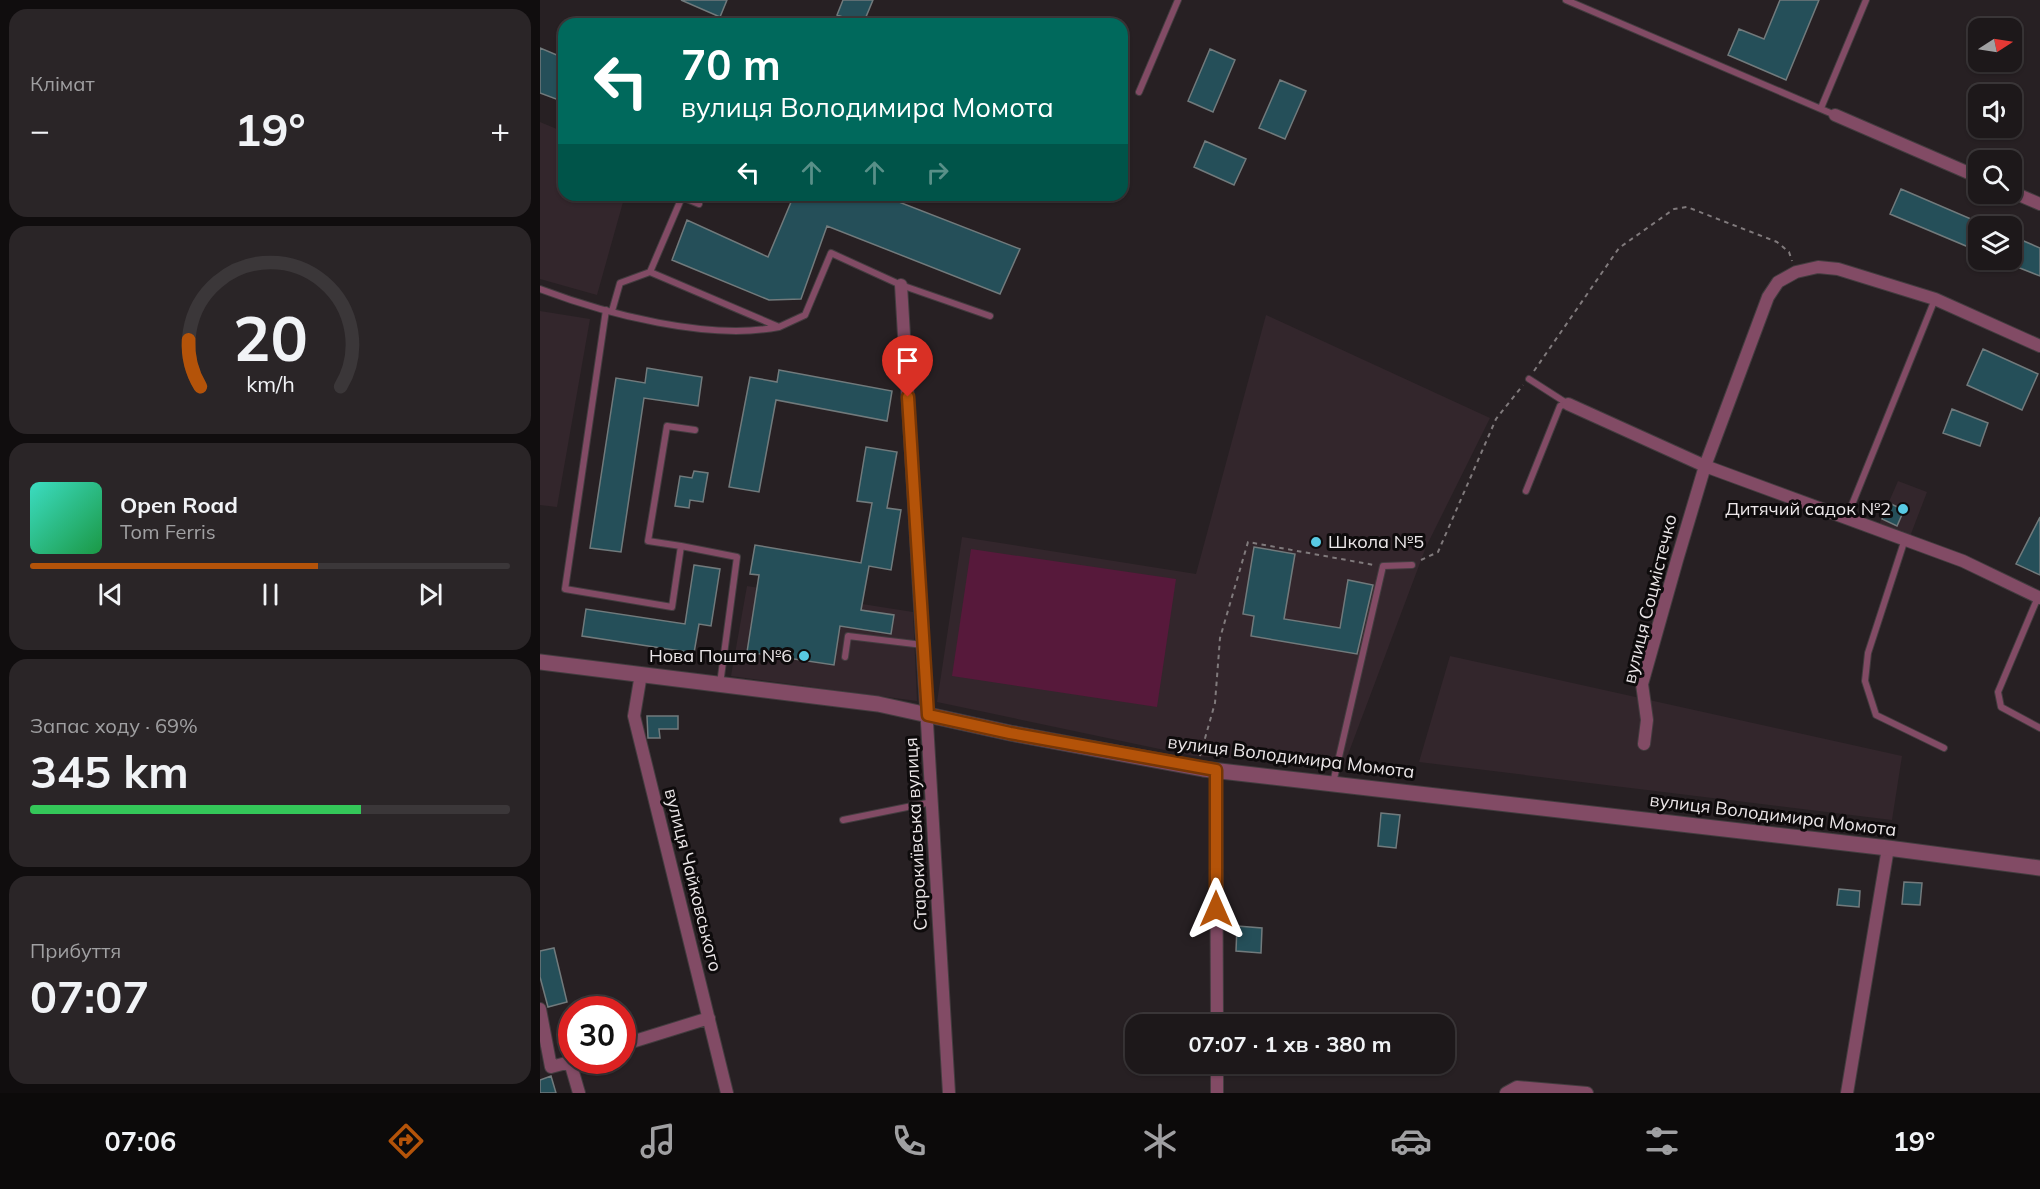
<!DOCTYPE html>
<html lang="uk">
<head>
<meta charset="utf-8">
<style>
  :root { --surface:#1d181a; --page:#2a2527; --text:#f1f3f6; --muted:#a0a0a2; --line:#3b3739; --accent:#b45309 }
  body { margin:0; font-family:Mulish,sans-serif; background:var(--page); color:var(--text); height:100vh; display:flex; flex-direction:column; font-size:22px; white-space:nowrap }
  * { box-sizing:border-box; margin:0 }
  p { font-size:20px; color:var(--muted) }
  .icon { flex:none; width:33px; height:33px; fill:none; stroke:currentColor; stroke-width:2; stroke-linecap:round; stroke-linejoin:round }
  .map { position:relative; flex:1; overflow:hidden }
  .panel { display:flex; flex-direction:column; gap:9px; padding:9px; background:#100d0e; width:540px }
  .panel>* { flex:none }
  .top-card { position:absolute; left:18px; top:18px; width:570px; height:183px; border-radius:18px; box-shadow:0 2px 4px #0004,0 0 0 2px var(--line); background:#00695c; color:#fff; overflow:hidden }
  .needle { width:39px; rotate:78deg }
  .controls { position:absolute; left:1428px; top:18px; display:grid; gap:12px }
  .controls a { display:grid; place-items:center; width:54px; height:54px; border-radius:12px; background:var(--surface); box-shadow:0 2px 4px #0004,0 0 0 2px var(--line); font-size:30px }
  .speed { position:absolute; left:18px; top:996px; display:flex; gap:12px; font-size:30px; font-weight:700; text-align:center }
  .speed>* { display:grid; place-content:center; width:78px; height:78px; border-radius:50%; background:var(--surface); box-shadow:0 2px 4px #0004,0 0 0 2px var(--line); line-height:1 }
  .speed .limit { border:9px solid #d22; background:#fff; color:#111 }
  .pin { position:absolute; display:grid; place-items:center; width:51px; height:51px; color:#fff; margin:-62px -26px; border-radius:50% 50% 50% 0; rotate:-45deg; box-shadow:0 0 6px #0007 }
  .pin .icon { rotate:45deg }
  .me { position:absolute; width:66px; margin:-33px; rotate:0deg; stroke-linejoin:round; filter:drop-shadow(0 0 4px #0008) }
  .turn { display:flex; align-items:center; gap:21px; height:126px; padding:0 24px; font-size:27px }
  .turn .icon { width:78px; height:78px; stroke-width:2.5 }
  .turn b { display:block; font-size:42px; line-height:51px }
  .lanes { display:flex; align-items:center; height:57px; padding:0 24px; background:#0003; justify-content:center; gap:30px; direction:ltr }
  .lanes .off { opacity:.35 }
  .big { font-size:45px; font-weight:700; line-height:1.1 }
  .panel .widget { flex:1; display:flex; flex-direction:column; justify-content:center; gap:9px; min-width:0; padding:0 21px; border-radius:18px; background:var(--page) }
  .panel .dial { align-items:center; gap:0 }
  .dial svg { height:156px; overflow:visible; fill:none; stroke:var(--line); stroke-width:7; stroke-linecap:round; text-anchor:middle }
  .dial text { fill:var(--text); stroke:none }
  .song { display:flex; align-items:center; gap:18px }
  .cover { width:72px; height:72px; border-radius:9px; background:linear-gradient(135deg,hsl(170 70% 55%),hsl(140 70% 35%)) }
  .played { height:6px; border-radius:3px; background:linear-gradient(90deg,var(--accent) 60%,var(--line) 60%) }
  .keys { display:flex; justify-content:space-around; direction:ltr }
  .heat { display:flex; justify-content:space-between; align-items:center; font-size:33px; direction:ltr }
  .charge { height:9px; border-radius:4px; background:linear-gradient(90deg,#34c759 69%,var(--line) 0) }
  .trip { position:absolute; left:585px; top:1014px; width:330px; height:60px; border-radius:18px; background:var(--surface); box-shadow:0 2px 4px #0004,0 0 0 2px var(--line); font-weight:700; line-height:60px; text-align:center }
  .tab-bar { display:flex; height:96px; justify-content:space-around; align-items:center; background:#0c0a0a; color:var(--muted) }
  .tab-bar .icon { width:42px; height:42px }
  .tab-bar .current { color:var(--accent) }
  .tab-bar b { font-size:27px; color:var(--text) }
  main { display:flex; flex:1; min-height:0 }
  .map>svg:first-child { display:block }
  .built { fill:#33262c }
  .green { fill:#57193b }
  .building { fill:#254f59; stroke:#717a7c; stroke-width:1.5 }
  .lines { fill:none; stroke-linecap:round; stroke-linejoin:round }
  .service-casing { stroke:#433c3f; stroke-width:8 }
  .minor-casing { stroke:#433c3f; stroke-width:14 }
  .tertiary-casing { stroke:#433c3f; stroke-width:17 }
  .path { stroke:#807a7c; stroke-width:2; stroke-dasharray:4.5 4.5; stroke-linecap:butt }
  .service { stroke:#824b65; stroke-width:6 }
  .minor { stroke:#824b65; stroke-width:12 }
  .tertiary { stroke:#824b65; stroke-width:15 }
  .route-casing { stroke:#753606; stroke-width:15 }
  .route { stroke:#b45309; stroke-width:10 }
  .poi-dot { fill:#58c9e3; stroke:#0e0b0c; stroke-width:2 }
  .labels { text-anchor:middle; stroke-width:6; stroke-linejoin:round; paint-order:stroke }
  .poi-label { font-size:18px; fill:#ece7e9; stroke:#0e0b0c; text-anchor:end }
  .street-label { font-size:18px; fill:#ece7e9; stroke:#0e0b0c }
</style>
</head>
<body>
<main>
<section class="panel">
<div class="widget"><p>Клімат</p>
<div class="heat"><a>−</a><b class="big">19°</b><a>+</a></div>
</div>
<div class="widget dial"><svg viewBox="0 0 100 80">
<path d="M14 69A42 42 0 1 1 86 69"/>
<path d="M14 69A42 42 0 0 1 8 45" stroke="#b45309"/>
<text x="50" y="56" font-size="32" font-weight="700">20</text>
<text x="50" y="72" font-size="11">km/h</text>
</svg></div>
<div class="widget">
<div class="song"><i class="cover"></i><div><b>Open Road</b><p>Tom Ferris</p></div></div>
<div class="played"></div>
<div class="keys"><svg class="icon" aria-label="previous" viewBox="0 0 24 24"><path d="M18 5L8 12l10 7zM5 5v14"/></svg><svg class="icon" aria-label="pause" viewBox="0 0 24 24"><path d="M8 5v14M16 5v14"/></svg><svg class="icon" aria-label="next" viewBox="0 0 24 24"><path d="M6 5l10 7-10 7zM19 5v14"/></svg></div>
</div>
<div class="widget"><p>Запас ходу · 69%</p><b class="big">345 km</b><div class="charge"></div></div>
<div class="widget"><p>Прибуття</p><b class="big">07:07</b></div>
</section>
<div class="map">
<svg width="1500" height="1093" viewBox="0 0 1500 1093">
  <rect width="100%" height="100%" fill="#272023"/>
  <!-- built -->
  <path class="built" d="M0 122 24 132V195H85L57 295 0 279Z
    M0 311 50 319 17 507 0 505Z
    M726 315 950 418 886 547 804 765 653 756 397 702 422 537 656 574Z
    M1358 481 1387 492 1369 539 1338 527Z
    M207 586 373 612 377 701 191 676Z
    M910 656 1362 756 1352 820 879 762Z"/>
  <!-- green -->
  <path class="green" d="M431 549 636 579 617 707 412 676Z"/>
  <!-- building -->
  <path class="building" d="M141 0H187L180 17Z
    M303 0H333L323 24 297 15Z
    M1240 0H1279L1246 80 1188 55 1199 29 1224 39Z
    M0 48 24 58V102L0 93Z
    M670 49 695 60 673 112 648 101Z
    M740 80 766 91 745 139 719 128Z
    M665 141 706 159 694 185 654 167Z
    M1361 189 1438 222V251L1350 214Z
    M254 195H341L480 249 460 294 287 226 261 299 229 300 132 260 147 220 228 257Z
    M1472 236 1500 248V276L1472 265Z
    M1443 349 1498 374 1482 410 1427 385Z
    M107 368 162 377 158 406 104 398 81 552 50 548 76 378 105 383Z
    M239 370 352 391 347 421 236 400 219 492 189 487 210 377 237 382Z
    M1412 409 1448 423 1440 446 1403 433Z
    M326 447 357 452 347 508 361 510 351 570 329 566 321 610 354 615 351 634 300 626 294 665 207 652 219 575 210 574 215 545 321 563 332 503 317 501Z
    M154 471 168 473 163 502 150 500 149 508 135 506 140 476 152 478Z
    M1349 503 1364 510 1357 526 1342 519Z
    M1500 517V575L1476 564Z
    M714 547 755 554 744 619 800 628 808 580 833 585 817 654 711 636 714 616 703 614Z
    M154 565 180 569 171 626 159 624 154 653 42 636 46 609 145 624Z
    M107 716H138V729H119L120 738H108Z
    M841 813 860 815 856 848 838 846Z
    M1364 882 1382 883 1380 905 1362 904Z
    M1299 889 1320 891 1319 907 1297 905Z
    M697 926 722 928 721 953 696 951Z
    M14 948 27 1002 8 1007 0 977V951Z
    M11 1076 16 1093H0V1080Z"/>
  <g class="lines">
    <!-- service casing -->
    <g class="service-casing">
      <path id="service" d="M1026 0 1295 115
        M599 92 638 0
        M1281 108 1326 0
        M159 204 142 197 110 272 239 327 265 315 291 253 361 285 450 316
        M0 289C66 314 169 341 239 327
        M66 310 25 589 132 607 141 546 197 557 180 684
        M72 311 80 283 110 272
        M989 379 1028 404
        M986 491 1020 406 1028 404
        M1307 517 1395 299
        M1365 539 1328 653 1325 681 1336 715 1404 748
        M141 546 108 541 127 426 155 430
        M1498 597 1458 692 1461 707 1500 728
        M305 657 308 636 383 645
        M793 783 843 566 872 565
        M303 820 392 802"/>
    </g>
    <!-- minor casing -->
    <g class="minor-casing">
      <path id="minor" d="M1295 115 1438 177
        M1472 192 1500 204
        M361 285 409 1093
        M1028 404 1165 466 1423 561 1500 598
        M101 674 94 716 187 1093
        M1104 744 1107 720 1102 684 1137 560 1165 466 1228 297 1238 282 1256 272 1278 267 1298 269 1395 299 1500 346
        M676 770 677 1024
        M0 1009 11 1067 30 1062 39 1093
        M82 1045 169 1018
        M677 1064V1093
        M966 1093 977 1087 1047 1093
        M1307 1093 1348 848"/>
    </g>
    <!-- tertiary casing -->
    <g class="tertiary-casing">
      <path id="tertiary" d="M0 662 338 704 470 733 663 769 1348 848 1500 868"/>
    </g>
    <!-- path -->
    <path class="path" d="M994 371 1079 248 1134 209 1147 207 1237 242 1249 252 1252 261
      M881 560 898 552 956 419 983 385
      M660 756 675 703 680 638 708 542 834 565"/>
    <!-- service -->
    <use href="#service" class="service"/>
    <!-- minor -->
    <use href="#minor" class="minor"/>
    <!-- tertiary -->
    <use href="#tertiary" class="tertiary"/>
  </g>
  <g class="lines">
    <!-- route casing -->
    <g class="route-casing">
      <path id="route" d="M368 397 388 715 470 733 676 770V909"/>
    </g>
    <!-- route -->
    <use href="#route" class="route"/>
  </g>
  <!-- markers -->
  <g class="poi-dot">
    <circle cx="1363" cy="509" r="6"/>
    <circle cx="776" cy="542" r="6"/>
    <circle cx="264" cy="656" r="6"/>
  </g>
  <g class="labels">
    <!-- poi labels -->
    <g class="poi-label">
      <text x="1351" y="515">Дитячий садок №2</text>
      <text x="788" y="548" text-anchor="start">Школа №5</text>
      <text x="252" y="662">Нова Пошта №6</text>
    </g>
    <!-- street labels -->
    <g class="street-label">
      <text transform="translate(1110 599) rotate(-76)" y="6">вулиця Соцмістечко</text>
      <text transform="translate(751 757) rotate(7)" y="6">вулиця Володимира Момота</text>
      <text transform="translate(1233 815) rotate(7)" y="6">вулиця Володимира Момота</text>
      <text transform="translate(376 834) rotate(-93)" y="6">Старокиївська вулиця</text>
      <text transform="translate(153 880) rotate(76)" y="6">вулиця Чайковського</text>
    </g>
  </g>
</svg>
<div class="controls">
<a><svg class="needle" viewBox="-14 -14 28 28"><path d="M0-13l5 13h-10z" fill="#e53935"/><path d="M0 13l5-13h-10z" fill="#a0a0a2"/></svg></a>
<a><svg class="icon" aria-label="sound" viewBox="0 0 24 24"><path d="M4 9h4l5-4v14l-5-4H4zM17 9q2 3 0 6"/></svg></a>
<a><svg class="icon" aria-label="search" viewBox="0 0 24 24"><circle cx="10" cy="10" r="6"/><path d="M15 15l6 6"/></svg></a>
<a><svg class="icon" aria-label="layers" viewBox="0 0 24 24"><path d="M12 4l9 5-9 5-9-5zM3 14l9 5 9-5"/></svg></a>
</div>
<div class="speed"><div class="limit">30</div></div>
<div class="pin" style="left:368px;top:397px;background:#d93025"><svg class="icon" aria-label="arrive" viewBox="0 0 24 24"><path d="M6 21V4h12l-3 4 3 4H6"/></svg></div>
<svg class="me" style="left:676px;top:909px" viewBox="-20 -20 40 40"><path d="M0-17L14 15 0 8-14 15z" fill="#b45309" stroke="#fff" stroke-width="4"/></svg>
<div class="trip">07:07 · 1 хв · 380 m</div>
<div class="top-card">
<div class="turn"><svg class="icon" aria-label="left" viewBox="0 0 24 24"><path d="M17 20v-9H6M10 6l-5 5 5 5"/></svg><div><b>70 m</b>вулиця Володимира Момота</div></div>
<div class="lanes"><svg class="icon" aria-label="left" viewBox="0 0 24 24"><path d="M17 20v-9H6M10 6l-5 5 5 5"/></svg><svg class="icon off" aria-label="ahead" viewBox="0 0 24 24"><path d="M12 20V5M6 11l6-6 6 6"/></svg><svg class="icon off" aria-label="ahead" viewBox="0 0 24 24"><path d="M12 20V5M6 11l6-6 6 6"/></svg><svg class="icon off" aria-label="right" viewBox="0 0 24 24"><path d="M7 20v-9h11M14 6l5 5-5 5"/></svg></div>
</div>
</div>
</main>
<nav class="tab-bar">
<b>07:06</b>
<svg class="icon current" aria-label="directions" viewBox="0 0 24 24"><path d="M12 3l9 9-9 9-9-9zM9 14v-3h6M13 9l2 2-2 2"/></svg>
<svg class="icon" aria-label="music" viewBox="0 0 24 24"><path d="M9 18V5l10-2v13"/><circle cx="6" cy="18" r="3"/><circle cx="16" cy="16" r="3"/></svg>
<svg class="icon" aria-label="phone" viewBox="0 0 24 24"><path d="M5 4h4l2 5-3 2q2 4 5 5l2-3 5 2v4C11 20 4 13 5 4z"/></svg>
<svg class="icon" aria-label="climate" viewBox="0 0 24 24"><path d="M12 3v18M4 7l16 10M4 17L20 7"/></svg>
<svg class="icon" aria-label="car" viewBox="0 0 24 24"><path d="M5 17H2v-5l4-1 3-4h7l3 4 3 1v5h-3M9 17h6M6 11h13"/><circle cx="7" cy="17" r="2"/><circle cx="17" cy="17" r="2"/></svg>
<svg class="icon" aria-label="filters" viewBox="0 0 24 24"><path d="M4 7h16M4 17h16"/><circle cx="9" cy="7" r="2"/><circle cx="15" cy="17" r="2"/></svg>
<b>19°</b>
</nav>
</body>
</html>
